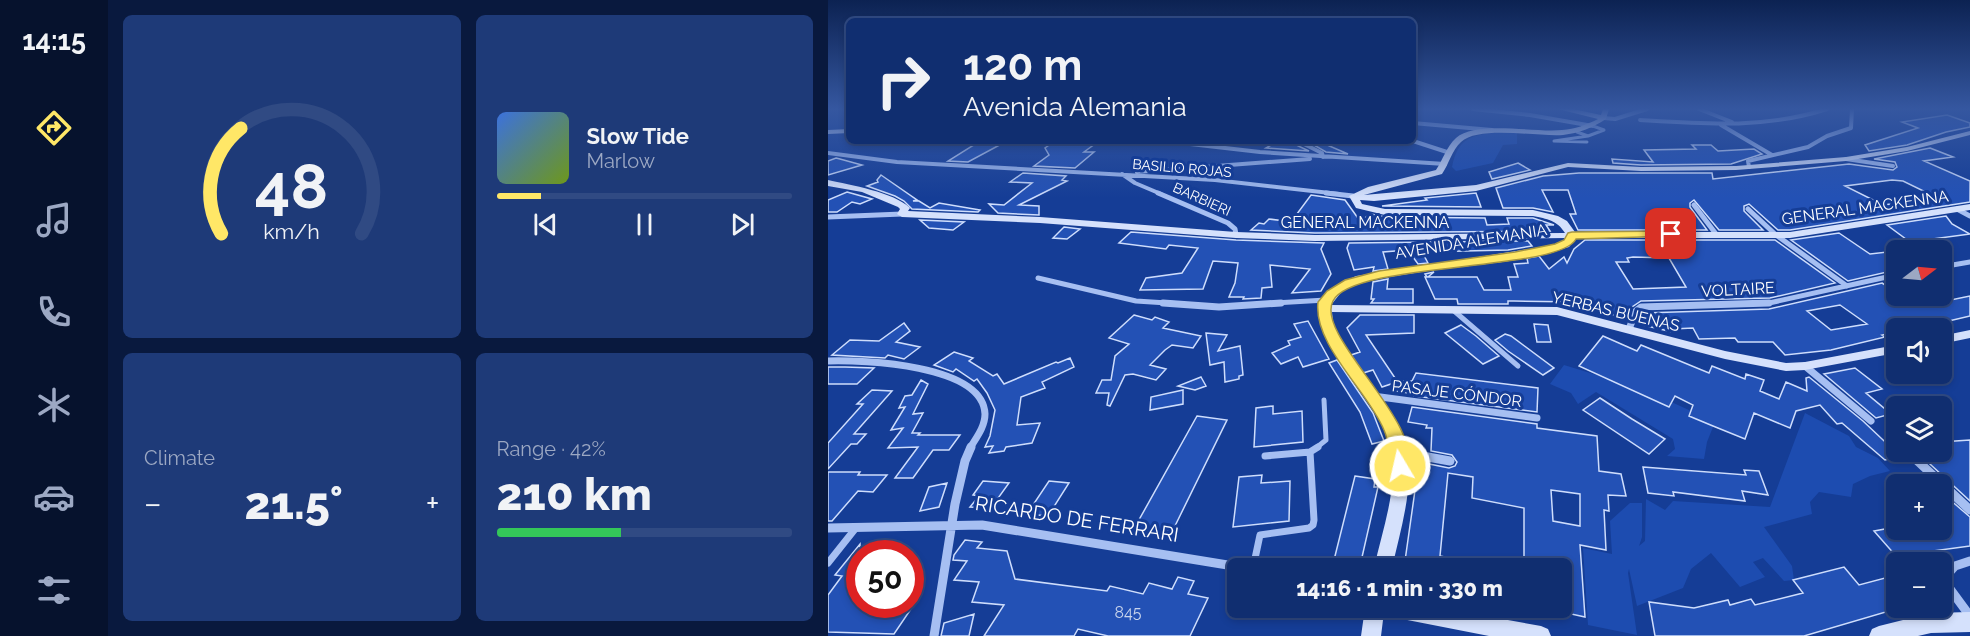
<!DOCTYPE html>
<html lang="en">
<head>
<meta charset="utf-8">
<style>
  :root { --surface:#102e70; --page:#1e3a78; --text:#f1f3f6; --muted:#9ca8c3; --line:#304a83; --accent:#ffe767 }
  body { margin:0; font-family:Raleway,sans-serif; background:var(--page); color:var(--text); height:100vh; display:flex; flex-direction:column; font-size:22px; white-space:nowrap }
  * { box-sizing:border-box; margin:0 }
  p { font-size:20px; color:var(--muted) }
  .icon { flex:none; width:33px; height:33px; fill:none; stroke:currentColor; stroke-width:2; stroke-linecap:round; stroke-linejoin:round }
  .map { position:relative; flex:1; overflow:hidden }
  .side { display:flex; flex-direction:column; gap:15px; padding:15px; background:#09193e; width:720px }
  .side>* { flex:none }
  .hud { position:absolute; left:18px; top:18px; width:570px; height:126px; border-radius:9px; box-shadow:0 3px 9px #0003,0 0 0 2px var(--line); background:#102e70; color:var(--text); overflow:hidden }
  .needle { width:39px; rotate:74deg }
  .fabs { position:absolute; left:1058px; top:240px; display:grid; gap:12px }
  .fabs a { display:grid; place-items:center; width:66px; height:66px; border-radius:9px; background:var(--surface); box-shadow:0 3px 9px #0003,0 0 0 2px var(--line); font-size:30px }
  .speed { position:absolute; left:18px; top:540px; display:flex; gap:12px; font-size:30px; font-weight:700; text-align:center }
  .speed>* { display:grid; place-content:center; width:78px; height:78px; border-radius:50%; background:var(--surface); box-shadow:0 3px 9px #0003,0 0 0 2px var(--line); line-height:1 }
  .speed .limit { border:9px solid #d22; background:#fff; color:#111 }
  .pin { position:absolute; display:grid; place-items:center; width:51px; height:51px; color:#fff; margin:-26px; border-radius:12px; box-shadow:0 3px 9px #0006 }
  .me { position:absolute; width:66px; margin:-33px; rotate:351deg; stroke-linejoin:round; filter:drop-shadow(0 0 4px #0008) }
  .turn { display:flex; align-items:center; gap:21px; height:126px; padding:0 18px; font-size:27px }
  .turn .icon { width:78px; height:78px; stroke-width:2.5 }
  .turn b { display:block; font-size:42px; line-height:51px }
  .big { font-size:45px; font-weight:800; line-height:1.1 }
  .side .tile { flex:1; display:flex; flex-direction:column; justify-content:center; gap:9px; min-width:0; padding:0 21px; border-radius:9px; background:var(--page) }
  .side .dial { align-items:center; gap:0 }
  .dial svg { height:156px; overflow:visible; fill:none; stroke:var(--line); stroke-width:7; stroke-linecap:round; text-anchor:middle }
  .dial text { fill:var(--text); stroke:none }
  .song { display:flex; align-items:center; gap:18px }
  .cover { width:72px; height:72px; border-radius:9px; background:linear-gradient(135deg,hsl(220 70% 55%),hsl(80 70% 35%)) }
  .played { height:6px; border-radius:3px; background:linear-gradient(90deg,var(--accent) 15%,var(--line) 15%) }
  .keys { display:flex; justify-content:space-around; direction:ltr }
  .heat { display:flex; justify-content:space-between; align-items:center; font-size:33px; direction:ltr }
  .charge { height:9px; border-radius:4px; background:linear-gradient(90deg,#34c759 42%,var(--line) 0) }
  .side .tiles { flex:1; display:grid; gap:15px; grid-template-columns:repeat(2,1fr) }
  .trip { position:absolute; left:399px; top:558px; width:345px; height:60px; border-radius:9px; background:var(--surface); box-shadow:0 3px 9px #0003,0 0 0 2px var(--line); font-weight:800; line-height:60px; text-align:center }
  main { display:flex; flex:1; min-height:0 }
  .tab-bar { display:flex; flex-direction:column; width:108px; justify-content:space-around; align-items:center; background:#06122d; color:var(--muted) }
  .tab-bar .icon { width:42px; height:42px }
  .tab-bar .selected { color:var(--accent) }
  .tab-bar b { font-size:27px; color:var(--text) }
  .map>svg:first-child { display:block }
  .green { fill:#1d4cb0 }
  .building { fill:#2351b5; stroke:#ceddfc; stroke-width:1.5; fill-rule:evenodd }
  .lines { fill:none; stroke-linecap:round; stroke-linejoin:round }
  .lane-far2 { stroke:#a6bff2; stroke-width:3 }
  .lane-far1 { stroke:#a6bff2; stroke-width:5 }
  .lane { stroke:#a6bff2; stroke-width:7 }
  .street-far3 { stroke:#a6bff2; stroke-width:4 }
  .street-far2 { stroke:#a6bff2; stroke-width:5 }
  .street-far1 { stroke:#a6bff2; stroke-width:7 }
  .street { stroke:#a6bff2; stroke-width:9 }
  .secondary { fill:#d5e1fc; fill-rule:evenodd }
  .route { fill:#ffe767; stroke:#a69643; stroke-width:1.5 }
  .labels { text-anchor:middle; stroke-width:6; stroke-linejoin:round; paint-order:stroke }
  .far-street-label { font-size:14px; fill:#fff; stroke:#153d96 }
  .street-label { font-size:16px; fill:#fff; stroke:#153d96 }
  .near-number-label { font-size:16px; fill:#c8d4ec }
  .near-street-label { font-size:20px; fill:#fff; stroke:#153d96 }
</style>
</head>
<body>
<main>
<nav class="tab-bar">
<b>14:15</b>
<svg class="icon selected" aria-label="directions" viewBox="0 0 24 24"><path d="M12 3l9 9-9 9-9-9zM9 14v-3h6M13 9l2 2-2 2"/></svg>
<svg class="icon" aria-label="music" viewBox="0 0 24 24"><path d="M9 18V5l10-2v13"/><circle cx="6" cy="18" r="3"/><circle cx="16" cy="16" r="3"/></svg>
<svg class="icon" aria-label="phone" viewBox="0 0 24 24"><path d="M5 4h4l2 5-3 2q2 4 5 5l2-3 5 2v4C11 20 4 13 5 4z"/></svg>
<svg class="icon" aria-label="climate" viewBox="0 0 24 24"><path d="M12 3v18M4 7l16 10M4 17L20 7"/></svg>
<svg class="icon" aria-label="car" viewBox="0 0 24 24"><path d="M5 17H2v-5l4-1 3-4h7l3 4 3 1v5h-3M9 17h6M6 11h13"/><circle cx="7" cy="17" r="2"/><circle cx="17" cy="17" r="2"/></svg>
<svg class="icon" aria-label="filters" viewBox="0 0 24 24"><path d="M4 7h16M4 17h16"/><circle cx="9" cy="7" r="2"/><circle cx="15" cy="17" r="2"/></svg>
</nav>
<section class="side">
<div class="tiles">
<div class="tile dial"><svg viewBox="0 0 100 80">
<path d="M14 69A42 42 0 1 1 86 69"/>
<path d="M14 69A42 42 0 0 1 24 15" stroke="#ffe767"/>
<text x="50" y="56" font-size="32" font-weight="700">48</text>
<text x="50" y="72" font-size="11">km/h</text>
</svg></div>
<div class="tile">
<div class="song"><i class="cover"></i><div><b>Slow Tide</b><p>Marlow</p></div></div>
<div class="played"></div>
<div class="keys"><svg class="icon" aria-label="previous" viewBox="0 0 24 24"><path d="M18 5L8 12l10 7zM5 5v14"/></svg><svg class="icon" aria-label="pause" viewBox="0 0 24 24"><path d="M8 5v14M16 5v14"/></svg><svg class="icon" aria-label="next" viewBox="0 0 24 24"><path d="M6 5l10 7-10 7zM19 5v14"/></svg></div>
</div>
<div class="tile"><p>Climate</p>
<div class="heat"><a>−</a><b class="big">21.5°</b><a>+</a></div>
</div>
<div class="tile"><p>Range · 42%</p><b class="big">210 km</b><div class="charge"></div></div>
</div>
</section>
<div class="map">
<svg width="1142" height="636" viewBox="0 0 1142 636">
  <rect width="100%" height="100%" fill="#153d96"/>
  <!-- green -->
  <path class="green" d="M672 132 689 133V144L675 145 665 163 628 171 624 167C630 137 644 135 672 132Z
    M736 365 815 389 887 422 879 442 876 459 839 456 847 449 845 439 768 392 750 404 743 393 722 384Z
    M977 413 1021 436 1028 447 1050 458 1062 471 1042 476 1025 484 1023 497 991 492 982 502 984 514 936 527 964 566 966 580 956 581 935 558 925 562 937 577 912 587 883 553 863 569 855 588 809 606 801 569 800 573 809 635 760 625 755 548 784 554 782 521 802 503H814V537L811 546 817 541 818 499 837 510 845 501 942 507Z"/>
  <!-- building -->
  <path class="building" d="M1119 115 1142 123V127L1118 132 1079 145 1041 151 1037 145 1090 128 1074 122Z
    M152 141H179L140 162 120 161Z
    M227 141H271L256 152H266L247 168 206 166 221 155 217 148Z
    M439 141H466L468 145 481 151 438 148 445 144Z
    M479 141H490L520 154 498 152Z
    M864 145H883L890 151 926 149 934 154 903 164 813 165 785 163 784 159 825 162 816 150 868 149Z
    M1102 148 1125 157 1096 161 1142 181V202L962 230H950L921 204 916 206V211L935 230H891L866 200 862 203V207L879 230H750L742 214H748L740 190H714L725 212 705 208H675L668 188 715 176 751 173H884L885 179 1021 164 1065 170 1069 167 1067 162 1046 159ZM1064 180 1075 181 1110 198 1055 205 1017 186Z
    M8 158 12 159 34 165 0 175V161Z
    M690 163 702 170 664 179 661 172Z
    M195 173 238 176 234 180 239 181 191 205 211 206V215L170 213 161 204 176 205 204 183 182 182Z
    M53 175 89 200 85 201H91L102 208 111 203 152 210 150 212 84 209 76 201 67 196 39 186 50 182 49 180Z
    M19 192 44 199 32 204 24 202 9 212H0V200Z
    M648 193 653 207 554 206 599 200 597 198Z
    M483 195 517 200 532 221 543 214 557 217 657 218 659 225 681 224 679 218H705L726 225H718L722 231 487 233 423 230 431 223 436 224 441 219 457 221 461 217 466 218Z
    M1118 216 1124 224 1142 234 1082 242 1059 225Z
    M92 220 136 222 125 230 101 228Z
    M236 227 252 229 239 239 225 238Z
    M303 232 408 240 496 243 493 249 503 274 493 291 464 293 482 269 442 265 444 287 434 288 433 298 415 299 416 297H401L407 283 410 263 385 261 375 289 312 290 318 278 354 273 370 248 341 245 338 249 291 243Z
    M1011 233 1042 254 1068 251V270L1020 281 963 240Z
    M757 240H947L1007 283 942 298 813 301 804 307 800 315H779L777 308 755 307 752 302 686 301H680V304H630L629 299H607L597 277H599L597 274 606 272 600 277H649L656 290H683L680 277H690L686 264 700 263 699 258 711 256 721 269 736 257 739 263 746 249ZM805 257 841 258 858 287 805 289 788 262H801L799 258Z
    M700 241 704 246 680 250 594 252 600 263 590 264 580 250 555 252 560 269 545 271 546 267 526 270 519 248 521 243Z
    M560 279 559 289H585V303H543L546 299H543L545 282Z
    M1054 283 1068 292V296L1082 299 1101 296 1113 302 1142 296V316L1091 328H1068V332L1054 335 1057 337 1003 350 957 355 945 342H910L907 338 871 339 865 328 845 329V332L814 325 816 316H812L815 313 941 309ZM1012 305 1039 324 1003 330 979 311Z
    M306 315 324 320 327 317 341 322 335 328 373 336 365 348 344 345 337 350 322 365 338 369 328 380 305 374 297 375 282 406 279 405 281 393H268L274 380H283L287 356 301 344 281 338Z
    M532 315H586V333L538 335 569 381H584L588 373 710 388 709 412 586 396 587 394 567 391 569 382 554 387 545 370 535 373 523 355 532 352 519 328Z
    M480 321 501 359 475 367 470 357 453 364 444 353 462 345 460 341 473 337 466 324Z
    M76 323 82 331 68 342 92 347 76 359 60 355 57 358 4 355 22 340 51 341Z
    M706 324 720 325 723 342H709Z
    M633 325 648 336 671 356 655 364 617 333Z
    M378 333 399 335 390 351 412 346 415 375 411 376V379L397 382 396 362 382 365Z
    M677 334 683 336 726 368 715 375 680 351 667 340Z
    M775 336 809 351 813 345 881 373 884 366 917 379 918 374 936 380 932 391 951 399 958 382 979 391 978 378 981 377 1035 421 1072 456 1057 460 1014 423 1009 424 992 405 968 411 962 428 926 413 917 439 885 426 861 416 865 405 847 396 841 407 751 366Z
    M126 352 145 358 141 361 165 376 169 374 176 384 228 362 230 363 242 358 246 367 214 382 217 388 193 397 189 425 212 423 204 443 178 447 176 451 161 453 165 446 157 447 162 436 167 410 159 393 149 379 146 381 128 369 125 372 106 365Z
    M509 360 545 413 556 441 544 444 532 412 501 363Z
    M0 367H17L46 368 29 384H0Z
    M1027 368 1054 389 1038 393 1063 414 1048 418 996 374Z
    M373 377 378 386 367 390 350 386Z
    M93 380 100 384 85 414 95 413 84 433H92L90 435H132L121 450H105L85 478H67L90 447 60 448 75 428 63 430 77 407 71 408 77 396 84 395Z
    M44 390 64 391 26 434H38L29 444H23L0 469V443L35 404H29Z
    M355 390V404L322 410 323 397Z
    M772 398 804 419 837 439 821 454 755 410Z
    M445 406V414L474 411 475 442 426 447 428 408Z
    M584 407 709 424V428L769 436 771 471 793 474 798 496 780 495 781 511 776 510 778 550 752 545 757 617 734 612V568H696V508L644 498 645 477 620 473 612 556 647 563V568H576L591 462 621 468 627 466 629 462 624 455 603 451 604 428H598L599 425 580 422ZM723 490 752 494V526L725 521Z
    M369 416 399 420 344 532 307 527Z
    M1142 440V501L1089 452H1113V442Z
    M815 467 918 475 916 470 931 471 940 495 914 491 917 501 845 492 846 496 820 493Z
    M0 472H32L30 475H59L45 492 30 491 4 521H0Z
    M434 475 433 483 462 481 461 521 405 527 411 477Z
    M527 476 547 479 546 487H550L532 566H527V568H504Z
    M155 481 181 483 163 508 142 507 151 496 145 495Z
    M221 481 241 483 220 516 199 514Z
    M119 483 111 507 92 511 101 487Z
    M1113 492 1142 517V546L1068 556 1046 531 1068 527V530H1113Z
    M137 540 154 542 149 548 179 551 187 579 279 591 282 586 315 594 321 583 344 589 350 577 366 581 360 594 380 598 362 636H280L250 629 246 636H156L176 605 144 602 151 582 126 580 139 561 125 560 126 555Z
    M32 544V604L85 606 66 634 0 632V595L14 576 7 575Z
    M1016 567 1031 585 1057 578 1068 590V609L976 636H827L821 602 866 608 900 600 902 605 923 599 927 605 975 593 965 580Z
    M146 614 141 636H113L116 623Z"/>
  <g class="lines">
    <!-- lane-far2 -->
    <path class="lane-far2" d="M749 132 760 136 776 130 765 126
      M759 142 726 141 760 136"/>
    <!-- lane-far1 -->
    <path class="lane-far1" d="M625 310 690 366
      M488 448 498 440 496 400"/>
    <!-- lane -->
    <path class="lane" d="M482 452 490 447
      M0 563 27 529
      M425 568 432 535 481 528 485 525 486 520 482 452 437 456"/>
    <!-- street-far3 -->
    <path class="street-far3" d="M645 109 702 115 765 126
      M871 109 904 122
      M776 118 787 119 819 109
      M812 120C876 124 937 129 999 109
      M585 123 664 130
      M893 125 944 155
      M336 141 432 152 617 164
      M470 141 494 153 495 157
      M585 141 622 153
      M0 153 69 162 387 180 511 194
      M1018 159 1065 166
      M921 167 920 161 980 147 999 136 1023 128 1024 109
      M309 172 482 159
      M294 174 307 183 333 194"/>
    <!-- street-far2 -->
    <path class="street-far2" d="M330 193 400 223 407 229 408 235
      M498 193 525 196
      M866 205 888 234
      M920 209 948 235 1019 286
      M1129 209 1142 216
      M0 217 74 214
      M1113 267 1142 262
      M210 278 308 301 355 304
      M430 304 498 300
      M895 304 941 303 1068 275"/>
    <!-- street-far1 -->
    <path class="street-far1" d="M335 303 391 307 453 303
      M801 329 808 311 813 307 941 303
      M0 361C35 360 155 364 157 414 157 427 148 438 142 448
      M977 366 1043 421
      M545 396 709 418"/>
    <!-- street -->
    <path class="street" d="M572 452 622 461
      M1080 452 1142 510
      M0 528 154 525 418 568
      M1142 561 1127 566 1117 577 1122 589 1142 616
      M106 636 127 504 137 461 143 447"/>
    <!-- secondary -->
    <path class="secondary" d="M730 109H745L773 115 775 109H781L778 119C764 128 751 133 735 135 710 137 651 125 633 142 624 150 621 164 614 174L536 195 648 185 740 163 813 167 908 166 1018 157 1079 147 1142 131V135L1079 151 1018 161 908 170 813 171 740 167 648 191 546 201 532 200 534 204 557 209 705 210 730 216 739 221 747 232H962L1142 204V210L962 238H748L741 247 722 252 535 281 515 290 503 305 729 307 897 351 958 363 977 362 1068 345V353L977 370 958 371 897 359 729 315 504 312C507 364 568 398 579 451 586 488 572 532 564 568H546C554 531 570 489 563 451 553 395 491 360 491 302L507 286 528 276 721 246 733 243 738 238 487 241 408 238 212 223 74 217 69 214 72 209 70 207 34 192 0 186V180C22 185 66 192 82 208L80 211 212 217 408 232 487 235 737 233C729 220 719 219 705 216L557 215 528 208 521 196 540 187 608 170C615 160 618 147 628 138 648 120 707 133 734 130 747 129 758 125 770 119Z
      M21 129V133L0 134V130Z
      M1142 330V338L1113 344V336Z
      M537 608H613L713 626 720 629 723 636H661L564 617 557 615 556 612 553 636H533Z
      M1142 612V632L1103 633 1090 636H1041L1044 629 1051 626 1103 613Z"/>
  </g>
  <!-- sky -->
  <linearGradient id="sky" x2="0" y2="1"><stop stop-color="#0c2252"/><stop offset="0.55" stop-color="#3557a0"/><stop offset="1" stop-color="#3557a0" stop-opacity="0"/></linearGradient>
  <rect width="1142" height="198" fill="url(#sky)"/>
  <!-- route -->
  <path class="route" d="M843 231 849 234 847 236 748 239C731 272 526 261 505 301 486 336 601 427 578 471L572 473 566 471C560 459 562 443 556 430 540 391 485 345 490 302L499 291 517 280 551 271 687 252 727 244 736 240 740 233 744 232Z"/>
  <g class="labels">
    <!-- far-street labels -->
    <g class="far-street-label">
      <text transform="translate(354 168) rotate(5)" y="5">BASILIO ROJAS</text>
      <text transform="translate(374 199) rotate(24)" y="5">BARBIERI</text>
    </g>
    <!-- street labels -->
    <g class="street-label">
      <text transform="translate(1037 207) rotate(-8)" y="6">GENERAL MACKENNA</text>
      <text x="537" y="228">GENERAL MACKENNA</text>
      <text transform="translate(643 241) rotate(-9)" y="6">AVENIDA ALEMANIA</text>
      <text transform="translate(910 289) rotate(-3)" y="6">VOLTAIRE</text>
      <text transform="translate(788 311) rotate(13)" y="6">YERBAS BUENAS</text>
      <text transform="translate(629 393) rotate(7)" y="6">PASAJE CÓNDOR</text>
    </g>
    <!-- near-number labels -->
    <g class="near-number-label">
      <text x="300" y="618">845</text>
    </g>
    <!-- near-street labels -->
    <g class="near-street-label">
      <text transform="translate(249 519) rotate(9)" y="7">RICARDO DE FERRARI</text>
    </g>
  </g>
</svg>
<div class="fabs">
<a><svg class="needle" viewBox="-14 -14 28 28"><path d="M0-13l5 13h-10z" fill="#e53935"/><path d="M0 13l5-13h-10z" fill="#9ca8c3"/></svg></a>
<a><svg class="icon" aria-label="sound" viewBox="0 0 24 24"><path d="M4 9h4l5-4v14l-5-4H4zM17 9q2 3 0 6"/></svg></a>
<a><svg class="icon" aria-label="layers" viewBox="0 0 24 24"><path d="M12 4l9 5-9 5-9-5zM3 14l9 5 9-5"/></svg></a>
<a>+</a>
<a>−</a>
</div>
<div class="speed"><div class="limit">50</div></div>
<div class="pin" style="left:843px;top:234px;background:#d93025"><svg class="icon" aria-label="arrive" viewBox="0 0 24 24"><path d="M6 21V4h12l-3 4 3 4H6"/></svg></div>
<svg class="me" style="left:572px;top:466px" viewBox="-20 -20 40 40"><circle r="17" fill="#ffe767" stroke="#fff" stroke-width="3"/><path d="M0-11L8 9 0 5-8 9z" fill="#fff"/></svg>
<div class="trip">14:16 · 1 min · 330 m</div>
<div class="hud">
<div class="turn"><svg class="icon" aria-label="right" viewBox="0 0 24 24"><path d="M7 20v-9h11M14 6l5 5-5 5"/></svg><div><b>120 m</b>Avenida Alemania</div></div>
</div>
</div>
</main>
</body>
</html>
